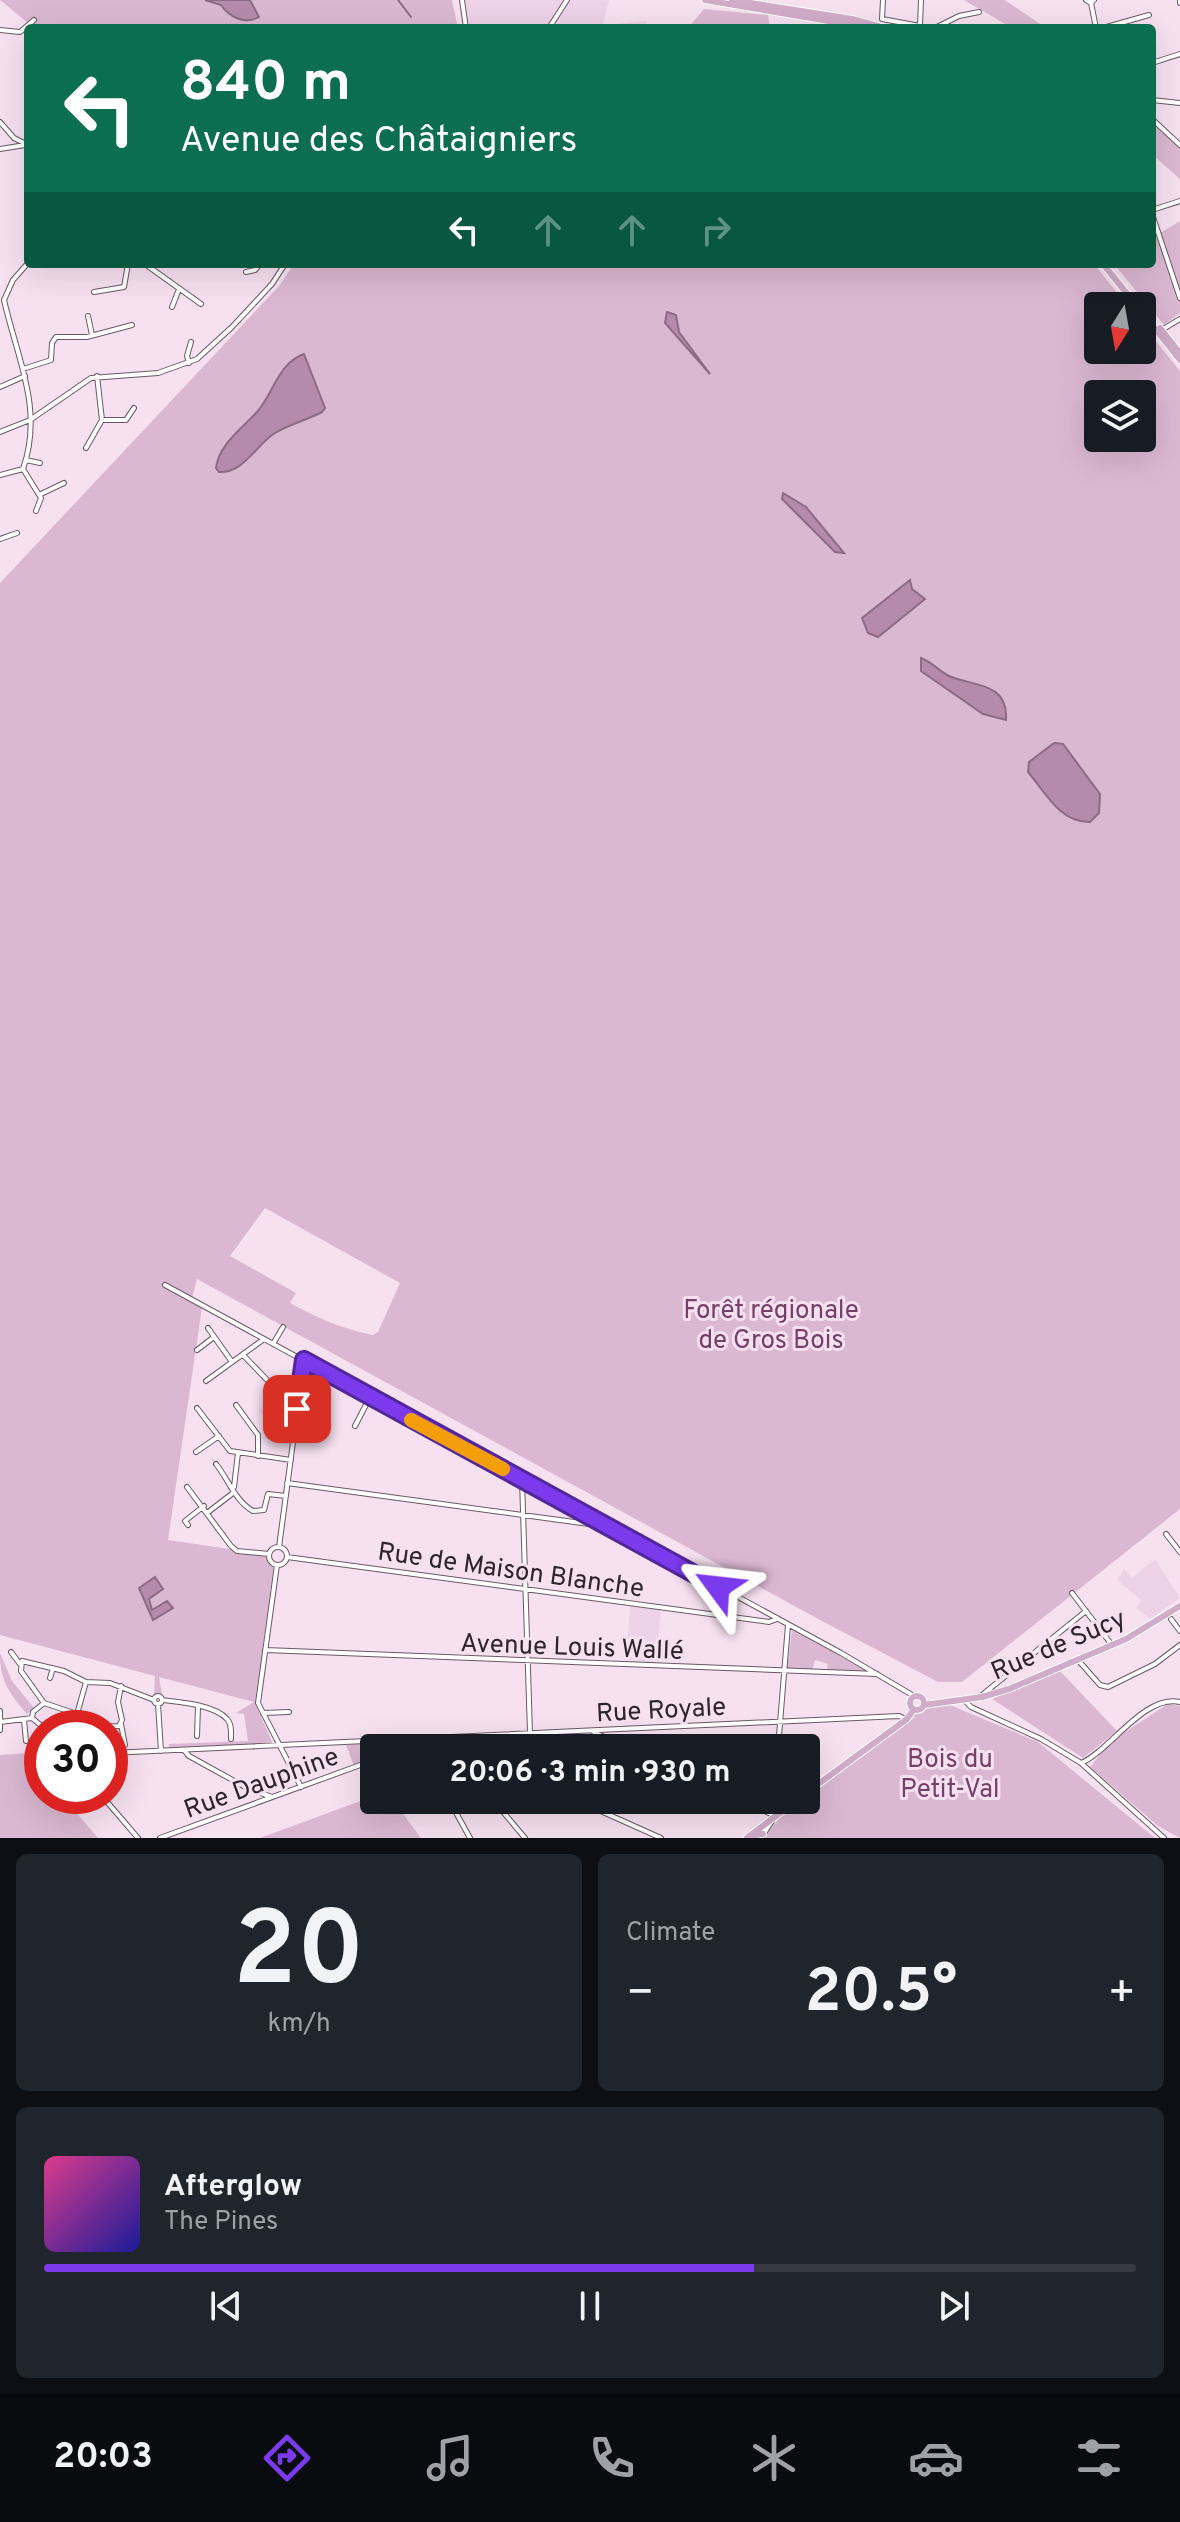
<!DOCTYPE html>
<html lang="en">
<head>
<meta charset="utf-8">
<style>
  :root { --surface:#171b24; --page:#20242c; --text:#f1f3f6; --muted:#9ea1a6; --line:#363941; --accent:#7c3aed }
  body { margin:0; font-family:Overpass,sans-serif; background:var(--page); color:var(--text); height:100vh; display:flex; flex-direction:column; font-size:30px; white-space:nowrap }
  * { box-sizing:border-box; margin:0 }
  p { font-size:26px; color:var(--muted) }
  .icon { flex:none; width:44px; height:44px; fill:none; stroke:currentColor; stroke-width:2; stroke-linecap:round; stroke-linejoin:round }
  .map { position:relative; height:1838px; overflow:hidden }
  .panel { display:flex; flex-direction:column; gap:16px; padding:16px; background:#0d0f14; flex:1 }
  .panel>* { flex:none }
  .guide { position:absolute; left:24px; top:24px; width:1132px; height:244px; border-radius:8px; box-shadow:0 8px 32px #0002; background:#0b6e4f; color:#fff; overflow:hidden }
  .needle { width:52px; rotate:191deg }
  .fabs { position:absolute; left:1084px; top:292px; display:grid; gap:16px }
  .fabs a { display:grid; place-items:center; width:72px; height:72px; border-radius:8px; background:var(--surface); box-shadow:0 8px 32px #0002; font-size:40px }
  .speed { position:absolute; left:24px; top:1710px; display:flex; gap:16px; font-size:40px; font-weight:700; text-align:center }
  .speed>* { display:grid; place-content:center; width:104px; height:104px; border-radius:50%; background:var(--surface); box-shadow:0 8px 32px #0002; line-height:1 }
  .speed .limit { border:12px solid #d22; background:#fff; color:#111 }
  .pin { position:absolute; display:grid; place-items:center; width:68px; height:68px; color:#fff; margin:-34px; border-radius:16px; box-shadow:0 4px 12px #0006 }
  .me { position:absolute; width:88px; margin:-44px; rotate:300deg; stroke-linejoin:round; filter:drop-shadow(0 0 6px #0008) }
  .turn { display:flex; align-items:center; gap:28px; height:168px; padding:0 24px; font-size:36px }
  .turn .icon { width:104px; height:104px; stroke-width:2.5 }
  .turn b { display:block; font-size:56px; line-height:68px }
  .lanes { display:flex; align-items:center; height:76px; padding:0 24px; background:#0003; justify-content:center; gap:40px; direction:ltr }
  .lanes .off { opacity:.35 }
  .big { font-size:60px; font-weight:700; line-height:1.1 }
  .panel .tile { flex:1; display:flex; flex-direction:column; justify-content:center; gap:12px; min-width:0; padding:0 28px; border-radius:12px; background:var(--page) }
  .panel .dial { align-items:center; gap:0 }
  .dial b { font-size:104px; line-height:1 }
  .song { display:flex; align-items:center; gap:24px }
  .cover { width:96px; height:96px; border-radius:12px; background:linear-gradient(135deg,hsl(330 70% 55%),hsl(240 70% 35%)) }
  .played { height:8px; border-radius:4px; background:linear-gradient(90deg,var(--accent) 65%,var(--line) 65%) }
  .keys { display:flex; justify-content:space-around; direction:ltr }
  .heat { display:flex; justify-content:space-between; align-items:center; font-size:44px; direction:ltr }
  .panel .tiles { flex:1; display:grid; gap:16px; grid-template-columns:1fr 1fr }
  .tile:last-child { grid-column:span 2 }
  .trip { position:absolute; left:360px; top:1734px; width:460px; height:80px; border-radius:8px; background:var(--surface); box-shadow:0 8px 32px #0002; font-weight:700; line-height:80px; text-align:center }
  .menu { display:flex; height:128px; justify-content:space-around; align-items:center; background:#090b0e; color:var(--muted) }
  .menu .icon { width:56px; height:56px }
  .menu .active { color:var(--accent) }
  .menu b { font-size:36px; color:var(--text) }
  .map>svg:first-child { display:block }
  .built { fill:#eed2e7 }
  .green { fill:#dab8d1; fill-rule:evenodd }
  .water { fill:#b58bab; stroke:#8c6c85; stroke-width:2 }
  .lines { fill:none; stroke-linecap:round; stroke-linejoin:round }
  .stream { stroke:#8c6c85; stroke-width:2 }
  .minor-casing { stroke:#6b5967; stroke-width:6 }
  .major-casing { stroke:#fff; stroke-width:8 }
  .minor { stroke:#fff; stroke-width:4 }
  .major { stroke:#d0acc8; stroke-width:6 }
  .route-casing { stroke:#51269a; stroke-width:20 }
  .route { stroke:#7c3aed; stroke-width:14 }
  .slow { stroke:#f59e0b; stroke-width:14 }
  .labels { text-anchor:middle; stroke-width:6; stroke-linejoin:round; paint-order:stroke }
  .park-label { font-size:26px; fill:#753f6a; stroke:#f7e1f1 }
  .street-label { font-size:26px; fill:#2d252b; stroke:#f7e1f1 }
</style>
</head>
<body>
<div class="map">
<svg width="1180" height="1838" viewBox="0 0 1180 1838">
  <rect width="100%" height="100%" fill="#f7e1f1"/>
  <!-- built -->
  <path class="built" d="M465 0H609L603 25 646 21V28H470Z
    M270 1401 295 1404 290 1435 276 1434 259 1410Z
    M1155 1559 1180 1598 1150 1619 1136 1608 1141 1600 1117 1580 1124 1569 1132 1578Z
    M630 1606 661 1610 656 1663 626 1662Z"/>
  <!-- green -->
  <path class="green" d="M0 0H452L458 28H34Z
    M964 0H1005L1046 28H1012Z
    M704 9 768 15 770 28H688Z
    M1152 123 1180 149V179L1152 154Z
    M1180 221V313L1164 325 1114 264H1152V238Z
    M294 264H1094L1128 306H1098V350H1142V324L1180 371V1509L962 1682H938L822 1621 197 1279 192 1298 202 1307 168 1540 262 1554 274 1565 255 1703 273 1744 169 1749V1744L248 1741 244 1714 236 1713 254 1702 159 1677 162 1694 154 1696 155 1676 0 1635V583L279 286ZM1098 394H1142V438H1098ZM265 1208 400 1283 378 1332 373 1335C344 1330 316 1317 290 1303L296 1293 230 1256Z
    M792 1630 867 1671V1673L826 1672 828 1664 815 1660 812 1671 787 1669Z
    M0 1653 12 1681 34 1708 27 1714C9 1693 0 1681 0 1653Z
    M1059 1670 1117 1731 1083 1758 992 1699Z
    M945 1703 1038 1742 1155 1838H764L781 1816 915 1717H912C921 1706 932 1705 945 1703Z
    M1168 1704 1180 1706V1838L1158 1826 1090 1767 1111 1741Z
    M397 1742 401 1748H374V1758L354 1766 346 1745Z
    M42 1752V1796H62L98 1838H0V1755Z
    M374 1796V1800H393L421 1838H260Z"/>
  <!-- water -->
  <path class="water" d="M205 0H250L259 17C245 25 229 17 221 5Z
    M667 312 676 315 679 332 710 374 665 323Z
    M304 354 325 408 322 412C307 420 290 424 275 433 257 444 243 474 219 472L216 468C219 444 242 429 257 412 273 394 279 362 304 354Z
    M783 493 806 507 844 553 835 552 782 499Z
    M910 580 912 589 925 599 878 637 868 633 862 618Z
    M921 658C932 662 939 671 949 676 970 686 1009 681 1006 720L983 714 921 671Z
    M1054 743 1063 744 1100 794 1099 813 1090 822C1060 823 1045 792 1028 772L1029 762Z
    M155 1577 163 1589 149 1599 152 1610 167 1601 173 1608 153 1620 139 1588Z"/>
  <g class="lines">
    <!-- stream -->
    <path class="stream" d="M398 0 411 17"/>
    <!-- minor casing -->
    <g class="minor-casing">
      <path id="minor" d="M462 0 466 28
        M883 0 882 19 920 26
        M1086 0 1091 3 1094 0
        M1180 0V3
        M1091 3 1096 28
        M920 26 921 0
        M549 28 567 0
        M935 28 959 16 979 12
        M1103 28 1149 15
        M0 30 20 32 34 20
        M1152 63 1180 54
        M1152 100 1180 103
        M1152 119 1180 145
        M0 122 14 138 28 145
        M0 149 25 145
        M1152 210 1180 201
        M1152 214 1180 298
        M145 264 201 304
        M246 272 255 270 260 264
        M94 292 124 287 128 264
        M4 300C17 358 44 409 23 469
        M4 300 13 280 28 263
        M172 307 179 289
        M88 316 92 335
        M1160 331 1180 319
        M189 363 187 356 191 342
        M23 369 51 360 52 343 56 337H87L132 325
        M0 387 25 376
        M103 420H126L134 408
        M0 432 30 420 91 378 158 373 197 359 232 327 272 284 285 264
        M86 448 102 420 97 376
        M26 460 40 463
        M23 469 41 498 36 511
        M0 475 23 469
        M41 494 64 483
        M0 539 17 533
        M165 1285 841 1653 914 1696
        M208 1328 232 1362
        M273 1344 283 1327
        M197 1350 214 1337
        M243 1355 270 1383 271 1389
        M206 1381 264 1339
        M236 1405 258 1435V1456
        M197 1408 230 1451 291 1460
        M355 1426 370 1397
        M196 1452 219 1436
        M216 1464C228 1479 236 1502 253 1511L264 1510 268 1494 286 1496
        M522 1479 530 1733
        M287 1483 589 1524 597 1520
        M187 1487 231 1546 237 1551 269 1554
        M234 1487 238 1453
        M207 1513 233 1493
        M188 1525 185 1521 204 1506
        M1166 1534 1180 1552
        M269 1556a9 9 0 1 1 18 0a9 9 0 1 1-18 0Z
        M279 1547 304 1360
        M287 1557 769 1622 777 1619
        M277 1565 258 1703 301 1787
        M1072 1593 1112 1645
        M1171 1619 1180 1631
        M265 1650 877 1674
        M11 1652 20 1664
        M1078 1660 1100 1685 1108 1687 1155 1664 1180 1645
        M50 1678 53 1668
        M982 1695 1086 1611
        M154 1700a4 4 0 1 1 8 0a4 4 0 1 1-8 0Z
        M963 1699 971 1707 1041 1739 1081 1763 1164 1838
        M162 1700C180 1702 215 1705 227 1719 232 1724 231 1733 231 1739
        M44 1703 21 1671 22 1661 64 1671 86 1682 110 1683 154 1700
        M158 1704 161 1751
        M0 1711V1730
        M263 1713 289 1712
        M77 1714 86 1682
        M32 1718 33 1712 44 1703 74 1713 85 1727 119 1726 122 1720 118 1702 121 1686
        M32 1718 44 1728
        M24 1720 26 1741
        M0 1722 32 1718
        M121 1724 125 1745
        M594 1732 626 1748
        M197 1736 198 1707
        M450 1744 460 1748
        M407 1748 408 1739
        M778 1748 788 1625
        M184 1750 189 1756 247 1788 272 1797
        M110 1753 899 1716 906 1719
        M1081 1763C1110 1751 1144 1694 1180 1702
        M102 1796 138 1838
        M449 1800 470 1838
        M493 1800 525 1838
        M576 1800 661 1838
        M742 1800 775 1816
        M774 1800 775 1816
        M685 1806 688 1800
        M160 1838 374 1760
        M761 1838 772 1821"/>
    </g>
    <!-- major casing -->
    <g class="major-casing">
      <path id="major" d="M705 0 870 28
        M732 0 852 19 885 28
        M1103 264 1137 306
        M1142 312 1180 360
        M1160 328 1180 353
        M910 1703a7 7 0 1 1 14 0a7 7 0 1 1-14 0Z
        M924 1705 982 1697 1009 1689 1126 1639 1180 1606
        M806 1793 907 1719 914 1709
        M749 1836 763 1834
        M747 1838 797 1800"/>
    </g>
    <!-- minor -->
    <use href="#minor" class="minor"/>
    <!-- major -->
    <use href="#major" class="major"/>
  </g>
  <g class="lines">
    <!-- route casing -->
    <g class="route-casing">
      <path id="route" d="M297 1409 304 1360 718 1587"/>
    </g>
    <!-- route -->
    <use href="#route" class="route"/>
    <!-- slow -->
    <path class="slow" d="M411 1420 503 1469"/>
  </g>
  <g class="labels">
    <!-- park labels -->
    <g class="park-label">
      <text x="771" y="1318">Forêt régionale<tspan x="771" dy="30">de Gros Bois</tspan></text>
      <text x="950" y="1767">Bois du<tspan x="950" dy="30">Petit-Val</tspan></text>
    </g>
    <!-- street labels -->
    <g class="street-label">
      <text transform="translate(511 1569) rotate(8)" y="9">Rue de Maison Blanche</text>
      <text transform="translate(1058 1644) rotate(-23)" y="9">Rue de Sucy</text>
      <text transform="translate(572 1646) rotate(2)" y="9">Avenue Louis Wallé</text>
      <text transform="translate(661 1709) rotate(-3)" y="9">Rue Royale</text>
      <text transform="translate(261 1782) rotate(-20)" y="9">Rue Dauphine</text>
    </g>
  </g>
</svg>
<div class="fabs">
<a><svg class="needle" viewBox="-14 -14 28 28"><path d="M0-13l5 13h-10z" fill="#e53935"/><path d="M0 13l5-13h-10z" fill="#9ea1a6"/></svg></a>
<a><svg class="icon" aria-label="layers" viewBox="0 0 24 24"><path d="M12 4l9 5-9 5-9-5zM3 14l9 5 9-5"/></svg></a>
</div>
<div class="speed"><div class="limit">30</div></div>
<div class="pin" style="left:297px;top:1409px;background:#d93025"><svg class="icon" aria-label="arrive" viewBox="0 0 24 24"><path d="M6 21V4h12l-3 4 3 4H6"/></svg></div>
<svg class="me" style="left:718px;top:1587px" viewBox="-20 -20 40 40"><path d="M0-17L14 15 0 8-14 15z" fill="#7c3aed" stroke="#fff" stroke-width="4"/></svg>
<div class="trip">20:06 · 3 min · 930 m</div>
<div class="guide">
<div class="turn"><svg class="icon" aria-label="left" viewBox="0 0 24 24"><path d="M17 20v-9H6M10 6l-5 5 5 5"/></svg><div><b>840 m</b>Avenue des Châtaigniers</div></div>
<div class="lanes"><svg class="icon" aria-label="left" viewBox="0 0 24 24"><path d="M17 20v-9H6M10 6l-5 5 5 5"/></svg><svg class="icon off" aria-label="ahead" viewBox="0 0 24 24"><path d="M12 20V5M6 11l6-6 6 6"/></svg><svg class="icon off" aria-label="ahead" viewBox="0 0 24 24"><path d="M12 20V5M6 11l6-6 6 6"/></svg><svg class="icon off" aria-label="right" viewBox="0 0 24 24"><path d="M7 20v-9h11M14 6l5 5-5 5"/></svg></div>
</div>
</div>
<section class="panel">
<div class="tiles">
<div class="tile dial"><b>20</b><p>km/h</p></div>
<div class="tile"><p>Climate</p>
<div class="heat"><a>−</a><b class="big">20.5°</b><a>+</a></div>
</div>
<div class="tile">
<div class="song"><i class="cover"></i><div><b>Afterglow</b><p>The Pines</p></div></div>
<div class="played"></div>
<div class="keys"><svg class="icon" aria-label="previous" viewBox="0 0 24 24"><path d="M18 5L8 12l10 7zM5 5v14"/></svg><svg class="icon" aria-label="pause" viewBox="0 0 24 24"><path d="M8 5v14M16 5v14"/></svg><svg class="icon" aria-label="next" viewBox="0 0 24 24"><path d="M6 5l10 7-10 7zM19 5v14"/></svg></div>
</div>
</div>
</section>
<nav class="menu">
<b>20:03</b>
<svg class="icon active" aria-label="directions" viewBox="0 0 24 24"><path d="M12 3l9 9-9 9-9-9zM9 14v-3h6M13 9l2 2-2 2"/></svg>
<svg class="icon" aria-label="music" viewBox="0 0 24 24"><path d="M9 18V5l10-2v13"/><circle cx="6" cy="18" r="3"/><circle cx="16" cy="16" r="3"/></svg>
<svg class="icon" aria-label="phone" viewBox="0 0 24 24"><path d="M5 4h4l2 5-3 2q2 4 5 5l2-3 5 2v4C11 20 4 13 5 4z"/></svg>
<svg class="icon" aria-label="climate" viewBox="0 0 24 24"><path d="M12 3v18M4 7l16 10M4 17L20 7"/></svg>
<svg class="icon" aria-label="car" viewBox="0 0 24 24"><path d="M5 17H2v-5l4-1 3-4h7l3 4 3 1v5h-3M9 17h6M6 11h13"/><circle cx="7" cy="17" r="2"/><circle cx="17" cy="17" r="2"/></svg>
<svg class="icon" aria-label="filters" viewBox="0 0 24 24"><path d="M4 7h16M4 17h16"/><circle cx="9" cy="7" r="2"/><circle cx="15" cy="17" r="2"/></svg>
</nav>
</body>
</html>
